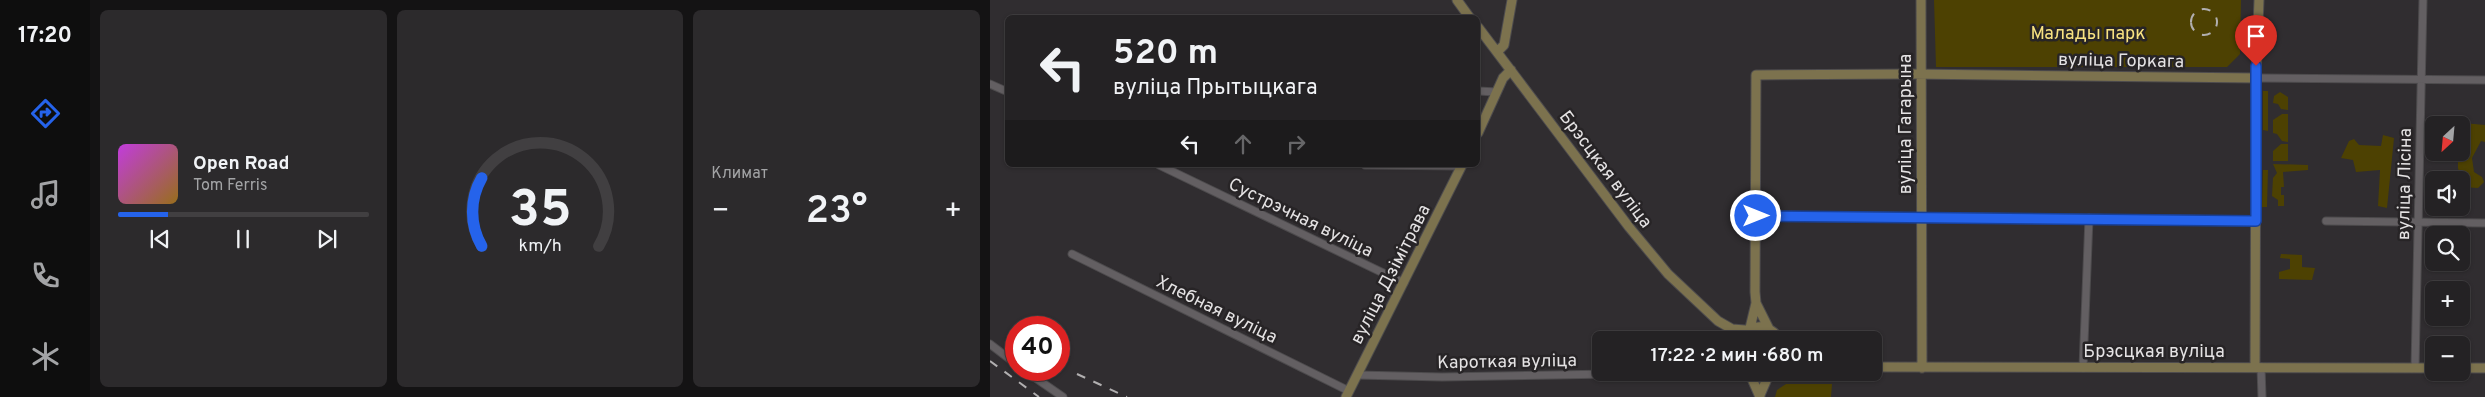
<!DOCTYPE html>
<html lang="ru">
<head>
<meta charset="utf-8">
<style>
  :root { --surface:#242224; --page:#2c2a2c; --text:#f1f3f6; --muted:#a3a4a6; --line:#413f41; --accent:#2563eb }
  body { margin:0; font-family:Overpass,sans-serif; background:var(--page); color:var(--text); height:100vh; display:flex; flex-direction:column; font-size:19px; white-space:nowrap }
  * { box-sizing:border-box; margin:0 }
  p { font-size:16px; color:var(--muted) }
  .icon { flex:none; width:28px; height:28px; fill:none; stroke:currentColor; stroke-width:2; stroke-linecap:round; stroke-linejoin:round }
  .map { position:relative; flex:1; overflow:hidden }
  .drawer { display:flex; flex-direction:column; gap:10px; padding:10px; background:#141314; width:900px }
  .drawer>* { flex:none }
  .hud { position:absolute; left:15px; top:15px; width:475px; height:152px; border-radius:8px; box-shadow:0 1px 4px #0004,0 0 0 1px var(--line); background:#242224; color:var(--text); overflow:hidden }
  .needle { width:32px; rotate:206deg }
  .tools { position:absolute; left:1435px; top:116px; display:grid; gap:10px }
  .tools a { display:grid; place-items:center; width:45px; height:45px; border-radius:8px; background:var(--surface); box-shadow:0 1px 4px #0004,0 0 0 1px var(--line); font-size:25px }
  .speed { position:absolute; left:15px; top:316px; display:flex; gap:10px; font-size:25px; font-weight:700; text-align:center }
  .speed>* { display:grid; place-content:center; width:65px; height:65px; border-radius:50%; background:var(--surface); box-shadow:0 1px 4px #0004,0 0 0 1px var(--line); line-height:1 }
  .speed .limit { border:8px solid #d22; background:#fff; color:#111 }
  .pin { position:absolute; display:grid; place-items:center; width:42px; height:42px; color:#fff; margin:-51px -21px; border-radius:50% 50% 50% 0; rotate:-45deg; box-shadow:0 0 5px #0007 }
  .pin .icon { rotate:45deg }
  .me { position:absolute; width:55px; margin:-28px; rotate:90deg; stroke-linejoin:round; filter:drop-shadow(0 0 4px #0008) }
  .turn { display:flex; align-items:center; gap:18px; height:105px; padding:0 25px; font-size:22px }
  .turn .icon { width:65px; height:65px; stroke-width:2.5 }
  .turn b { display:block; font-size:35px; line-height:42px }
  .lanes { display:flex; align-items:center; height:48px; padding:0 25px; background:#0003; justify-content:center; gap:25px; direction:ltr }
  .lanes .off { opacity:.35 }
  .big { font-size:38px; font-weight:600; line-height:1.1 }
  .drawer .widget { flex:1; display:flex; flex-direction:column; justify-content:center; gap:8px; min-width:0; padding:0 18px; border-radius:8px; background:var(--page) }
  .drawer .dial { align-items:center; gap:0 }
  .dial svg { height:130px; overflow:visible; fill:none; stroke:var(--line); stroke-width:7; stroke-linecap:round; text-anchor:middle }
  .dial text { fill:var(--text); stroke:none }
  .song { display:flex; align-items:center; gap:15px }
  .cover { width:60px; height:60px; border-radius:8px; background:linear-gradient(135deg,hsl(290 70% 55%),hsl(40 70% 35%)) }
  .played { height:5px; border-radius:2px; background:linear-gradient(90deg,var(--accent) 20%,var(--line) 20%) }
  .keys { display:flex; justify-content:space-around; direction:ltr }
  .heat { display:flex; justify-content:space-between; align-items:center; font-size:28px; direction:ltr }
  .drawer .tiles { flex:1; display:grid; gap:10px; grid-template-columns:repeat(3,1fr) }
  .trip { position:absolute; left:602px; top:331px; width:290px; height:50px; border-radius:8px; background:var(--surface); box-shadow:0 1px 4px #0004,0 0 0 1px var(--line); font-weight:600; line-height:50px; text-align:center }
  main { display:flex; flex:1; min-height:0 }
  .dock { display:flex; flex-direction:column; width:90px; justify-content:space-around; align-items:center; background:#0e0e0e; color:var(--muted) }
  .dock .icon { width:35px; height:35px }
  .dock .current { color:var(--accent) }
  .dock b { font-size:22px; color:var(--text) }
  .map>svg:first-child { display:block }
  .green { fill:#4d4102 }
  .lines { fill:none; stroke-linecap:round; stroke-linejoin:round }
  .street-casing { stroke:#4d4b4d; stroke-width:9 }
  .secondary-casing { stroke:#4d4b4d; stroke-width:11 }
  .street { stroke:#635f62; stroke-width:7 }
  .secondary { stroke:#7c724e; stroke-width:9 }
  .rail { stroke:#b1afb0; stroke-width:2; stroke-dasharray:9 9; stroke-linecap:butt }
  .route-casing { stroke:#184099; stroke-width:12 }
  .route { stroke:#2563eb; stroke-width:9 }
  .labels { text-anchor:middle; stroke-width:5; stroke-linejoin:round; paint-order:stroke }
  .park-label { font-size:18px; fill:#f8e281; stroke:#272426 }
  .street-label { font-size:18px; fill:#e5e3e4; stroke:#272426 }
</style>
</head>
<body>
<main>
<nav class="dock">
<b>17:20</b>
<svg class="icon current" aria-label="directions" viewBox="0 0 24 24"><path d="M12 3l9 9-9 9-9-9zM9 14v-3h6M13 9l2 2-2 2"/></svg>
<svg class="icon" aria-label="music" viewBox="0 0 24 24"><path d="M9 18V5l10-2v13"/><circle cx="6" cy="18" r="3"/><circle cx="16" cy="16" r="3"/></svg>
<svg class="icon" aria-label="phone" viewBox="0 0 24 24"><path d="M5 4h4l2 5-3 2q2 4 5 5l2-3 5 2v4C11 20 4 13 5 4z"/></svg>
<svg class="icon" aria-label="climate" viewBox="0 0 24 24"><path d="M12 3v18M4 7l16 10M4 17L20 7"/></svg>
</nav>
<section class="drawer">
<div class="tiles">
<div class="widget">
<div class="song"><i class="cover"></i><div><b>Open Road</b><p>Tom Ferris</p></div></div>
<div class="played"></div>
<div class="keys"><svg class="icon" aria-label="previous" viewBox="0 0 24 24"><path d="M18 5L8 12l10 7zM5 5v14"/></svg><svg class="icon" aria-label="pause" viewBox="0 0 24 24"><path d="M8 5v14M16 5v14"/></svg><svg class="icon" aria-label="next" viewBox="0 0 24 24"><path d="M6 5l10 7-10 7zM19 5v14"/></svg></div>
</div>
<div class="widget dial"><svg viewBox="0 0 100 80">
<path d="M14 69A42 42 0 1 1 86 69"/>
<path d="M14 69A42 42 0 0 1 14 27" stroke="#2563eb"/>
<text x="50" y="56" font-size="32" font-weight="700">35</text>
<text x="50" y="72" font-size="11">km/h</text>
</svg></div>
<div class="widget"><p>Климат</p>
<div class="heat"><a>−</a><b class="big">23°</b><a>+</a></div>
</div>
</div>
</section>
<div class="map">
<svg width="1495" height="397" viewBox="0 0 1495 397">
  <rect width="100%" height="100%" fill="#302d30"/>
  <!-- green -->
  <path class="green" d="M944 0H1251L1250 54 1237 67H946Z
    M1273 91H1278V131L1273 130Z
    M1290 92 1298 97V110L1291 109 1288 104 1283 103 1284 96Z
    M1292 114H1298V142L1292 141 1287 134 1283 133V120Z
    M1473 123 1495 125V142L1491 141 1482 158 1484 172 1492 177 1494 182 1488 188 1473 187 1468 168V153L1471 152C1471 142 1475 133 1473 123Z
    M1393 135 1404 138 1397 208 1388 206 1390 170 1366 172 1363 160 1351 158 1359 141 1364 139 1369 145 1391 146Z
    M1291 144H1298V161H1283V151Z
    M1283 164 1318 165V170L1293 172 1294 187H1291V195H1294V206H1288V200L1282 196 1283 178 1287 173Z
    M1273 170H1278L1277 207H1272Z
    M1291 254 1312 255V267L1325 268 1322 280 1289 279V272L1300 269V259L1290 258Z
    M768 331 779 335 784 340H753L762 333Z
    M796 384H842L841 397H785L787 390Z"/>
  <g class="lines">
    <!-- street casing -->
    <g class="street-casing">
      <path id="street" d="M1266 78 1495 80
        M0 84 18 92
        M488 91 507 92
        M169 165 414 283
        M375 165 472 166
        M1336 221 1495 223
        M82 254 359 391
        M0 344 26 364
        M1271 367 1272 397
        M1093 368 1099 218
        M1425 368 1433 0
        M34 370 73 397
        M367 375 452 377 737 372"/>
    </g>
    <!-- secondary casing -->
    <g class="secondary-casing">
      <path id="secondary" d="M467 0 480 18
        M931 0 932 368
        M488 27 639 227 678 274 728 321 742 329 755 330
        M507 52 514 45 522 0
        M488 133 513 78 521 70
        M766 216 1266 221
        M760 328 766 303
        M779 329 766 303 765 292 766 75 922 74 1266 78
        M747 340C757 323 780 322 790 340
        M884 367 1444 368
        M1265 367 1266 78 1269 0
        M1471 368H1495
        M759 372 770 397
        M770 395 780 372
        M356 397 472 165"/>
    </g>
    <!-- street -->
    <use href="#street" class="street"/>
    <!-- secondary -->
    <use href="#secondary" class="secondary"/>
    <!-- rail -->
    <path class="rail" d="M1201 22a13 13 0 1 1 26 0a13 13 0 1 1-26 0Z
      M0 361 49 397
      M87 374 137 397"/>
  </g>
  <g class="lines">
    <!-- route casing -->
    <g class="route-casing">
      <path id="route" d="M766 216 1266 221V66"/>
    </g>
    <!-- route -->
    <use href="#route" class="route"/>
  </g>
  <g class="labels">
    <!-- park labels -->
    <g class="park-label">
      <text x="1098" y="39">Малады парк</text>
    </g>
    <!-- street labels -->
    <g class="street-label">
      <text transform="translate(1131 60) rotate(1)" y="6">вуліца Горкага</text>
      <text transform="translate(915 124) rotate(-90)" y="6">вуліца Гагарына</text>
      <text transform="translate(616 169) rotate(53)" y="6">Брэсцкая вуліца</text>
      <text transform="translate(1414 184) rotate(-89)" y="6">вуліца Лісіна</text>
      <text transform="translate(311 217) rotate(26)" y="6">Сустрэчная вуліца</text>
      <text transform="translate(400 274) rotate(-63)" y="6">вуліца Дзімітрава</text>
      <text transform="translate(227 309) rotate(26)" y="6">Хлебная вуліца</text>
      <text x="1164" y="357">Брэсцкая вуліца</text>
      <text transform="translate(517 361) rotate(-1)" y="6">Кароткая вуліца</text>
    </g>
  </g>
</svg>
<div class="tools">
<a><svg class="needle" viewBox="-14 -14 28 28"><path d="M0-13l5 13h-10z" fill="#e53935"/><path d="M0 13l5-13h-10z" fill="#a3a4a6"/></svg></a>
<a><svg class="icon" aria-label="sound" viewBox="0 0 24 24"><path d="M4 9h4l5-4v14l-5-4H4zM17 9q2 3 0 6"/></svg></a>
<a><svg class="icon" aria-label="search" viewBox="0 0 24 24"><circle cx="10" cy="10" r="6"/><path d="M15 15l6 6"/></svg></a>
<a>+</a>
<a>−</a>
</div>
<div class="speed"><div class="limit">40</div></div>
<div class="pin" style="left:1266px;top:66px;background:#d93025"><svg class="icon" aria-label="arrive" viewBox="0 0 24 24"><path d="M6 21V4h12l-3 4 3 4H6"/></svg></div>
<svg class="me" style="left:766px;top:216px" viewBox="-20 -20 40 40"><circle r="17" fill="#2563eb" stroke="#fff" stroke-width="3"/><path d="M0-11L8 9 0 5-8 9z" fill="#fff"/></svg>
<div class="trip">17:22 · 2 мин · 680 m</div>
<div class="hud">
<div class="turn"><svg class="icon" aria-label="left" viewBox="0 0 24 24"><path d="M17 20v-9H6M10 6l-5 5 5 5"/></svg><div><b>520 m</b>вуліца Прытыцкага</div></div>
<div class="lanes"><svg class="icon" aria-label="left" viewBox="0 0 24 24"><path d="M17 20v-9H6M10 6l-5 5 5 5"/></svg><svg class="icon off" aria-label="ahead" viewBox="0 0 24 24"><path d="M12 20V5M6 11l6-6 6 6"/></svg><svg class="icon off" aria-label="right" viewBox="0 0 24 24"><path d="M7 20v-9h11M14 6l5 5-5 5"/></svg></div>
</div>
</div>
</main>
</body>
</html>
